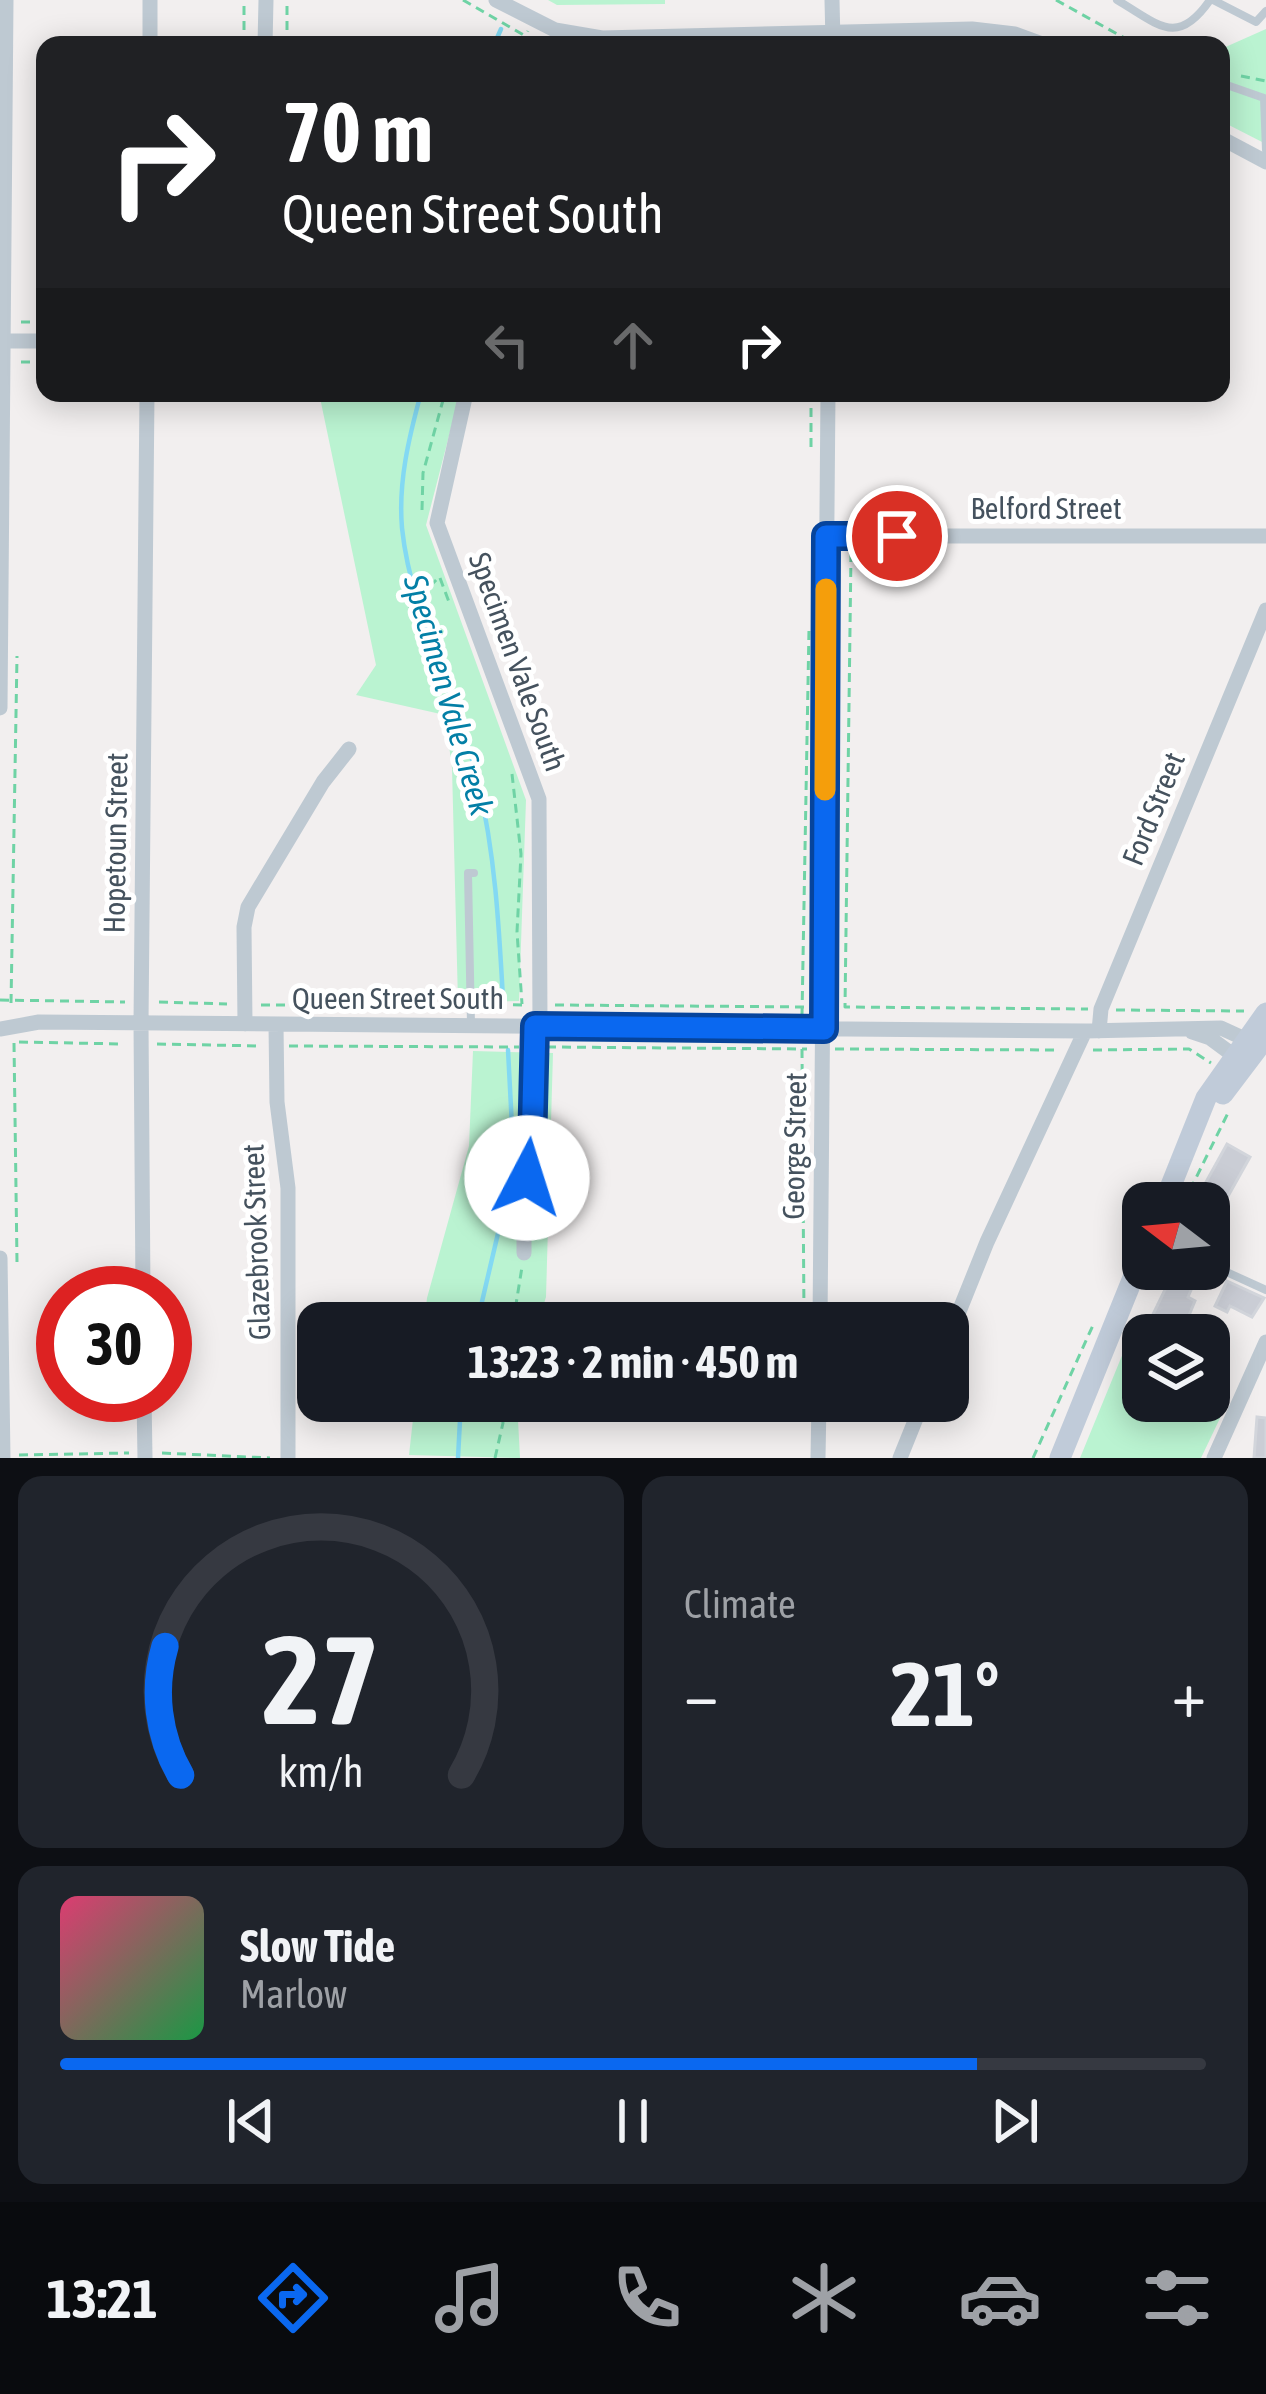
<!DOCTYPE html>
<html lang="en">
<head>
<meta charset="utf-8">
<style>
  :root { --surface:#171b24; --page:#20242c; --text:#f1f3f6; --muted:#9ea1a6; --line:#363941; --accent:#0a68f0 }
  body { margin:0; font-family:"Asap Condensed",sans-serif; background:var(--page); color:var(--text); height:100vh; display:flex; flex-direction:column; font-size:45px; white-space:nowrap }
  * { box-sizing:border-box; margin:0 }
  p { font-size:39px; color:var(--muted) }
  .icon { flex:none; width:66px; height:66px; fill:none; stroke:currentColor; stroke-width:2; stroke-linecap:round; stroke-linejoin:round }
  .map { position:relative; height:1458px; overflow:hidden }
  .details { display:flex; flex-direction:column; gap:18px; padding:18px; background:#0d0f14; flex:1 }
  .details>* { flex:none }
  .top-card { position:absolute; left:36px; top:36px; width:1194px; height:366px; border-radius:24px; box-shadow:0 6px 30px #0003; background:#202124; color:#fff; overflow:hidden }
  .needle { width:78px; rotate:286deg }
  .tools { position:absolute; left:1122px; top:1182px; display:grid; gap:24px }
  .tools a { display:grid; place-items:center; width:108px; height:108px; border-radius:24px; background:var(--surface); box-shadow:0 6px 30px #0003; font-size:60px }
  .speed { position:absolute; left:36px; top:1266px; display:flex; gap:24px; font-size:60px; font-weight:700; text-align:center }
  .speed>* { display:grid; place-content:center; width:156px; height:156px; border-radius:50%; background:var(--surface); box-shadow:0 6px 30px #0003; line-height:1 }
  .speed .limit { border:18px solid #d22; background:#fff; color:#111 }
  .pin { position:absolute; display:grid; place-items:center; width:102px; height:102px; color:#fff; margin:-51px; border:6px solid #fff; border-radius:50%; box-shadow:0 3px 12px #0007 }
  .me { position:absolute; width:132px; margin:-66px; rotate:5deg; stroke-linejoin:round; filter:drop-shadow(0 0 9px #0008) }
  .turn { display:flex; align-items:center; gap:42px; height:252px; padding:0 48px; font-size:54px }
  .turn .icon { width:156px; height:156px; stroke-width:2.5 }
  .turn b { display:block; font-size:84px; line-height:102px }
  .lanes { display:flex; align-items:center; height:114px; padding:0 48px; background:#0003; justify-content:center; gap:60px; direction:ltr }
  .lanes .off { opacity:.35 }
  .big { font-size:90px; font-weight:700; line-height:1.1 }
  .details .tile { flex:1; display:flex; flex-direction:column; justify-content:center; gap:18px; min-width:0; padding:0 42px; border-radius:24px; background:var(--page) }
  .details .dial { align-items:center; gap:0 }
  .dial svg { height:312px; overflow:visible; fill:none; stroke:var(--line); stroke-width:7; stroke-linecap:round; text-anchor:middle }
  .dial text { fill:var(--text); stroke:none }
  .song { display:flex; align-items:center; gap:36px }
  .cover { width:144px; height:144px; border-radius:18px; background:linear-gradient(135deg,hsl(340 70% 55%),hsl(140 70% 35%)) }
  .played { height:12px; border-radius:6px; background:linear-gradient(90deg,var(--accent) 80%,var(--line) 80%) }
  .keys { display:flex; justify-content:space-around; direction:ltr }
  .heat { display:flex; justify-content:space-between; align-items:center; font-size:66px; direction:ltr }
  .details .tiles { flex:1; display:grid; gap:18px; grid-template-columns:1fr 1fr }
  .tile:last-child { grid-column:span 2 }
  .trip { position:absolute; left:297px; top:1302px; width:672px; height:120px; border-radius:24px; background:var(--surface); box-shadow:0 6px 30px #0003; font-weight:700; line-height:120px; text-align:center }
  .tabs { display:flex; height:192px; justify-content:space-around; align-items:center; background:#090b0e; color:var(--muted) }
  .tabs .icon { width:84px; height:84px }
  .tabs .current { color:var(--accent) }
  .tabs b { font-size:54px; color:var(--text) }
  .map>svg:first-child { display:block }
  .green { fill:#baf3d1 }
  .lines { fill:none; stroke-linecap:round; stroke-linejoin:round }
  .stream { stroke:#83d9f3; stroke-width:4.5 }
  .building { fill:#cacdd5; stroke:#d2d5db; stroke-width:3 }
  .path { stroke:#6fd3a5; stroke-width:3; stroke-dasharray:9 6; stroke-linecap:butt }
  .lane { stroke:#bec9d2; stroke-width:8 }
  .street { stroke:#bec9d2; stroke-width:15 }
  .secondary { stroke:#c0cbd9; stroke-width:21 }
  .route-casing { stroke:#06449c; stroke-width:30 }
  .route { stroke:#0a68f0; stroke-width:21 }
  .slow { stroke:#f59e0b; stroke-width:21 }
  .labels { text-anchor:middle; stroke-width:10; stroke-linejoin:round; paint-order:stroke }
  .street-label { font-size:30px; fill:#45525e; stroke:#fff }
  .water-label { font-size:33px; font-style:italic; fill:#037fa6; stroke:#fff }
</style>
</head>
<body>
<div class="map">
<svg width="1266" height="1458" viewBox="0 0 1266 1458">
  <rect width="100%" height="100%" fill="#f2efef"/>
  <!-- green -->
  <path class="green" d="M548 0H665V4L557 5Z
    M1266 29V144L1221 121V49Z
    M319 393H460L426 525 526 800 519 1001 458 1002 452 768 445 715 356 695 376 665Z
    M473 1051 553 1053 546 1297 538 1323H424L427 1298 469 1146Z
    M1128 1341 1143 1347V1401H1191L1222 1414 1201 1458H1080Z
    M415 1401H517L520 1458 409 1455Z"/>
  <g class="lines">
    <!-- stream -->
    <path class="stream" d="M494 45 501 29
      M421 393C409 437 398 482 402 528 411 615 458 697 478 782 495 853 499 926 503 999
      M477 1323 514 1165 508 1050
      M458 1458 461 1401"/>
  </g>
  <!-- building -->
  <path class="building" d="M1227 1144 1250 1157 1209 1230V1195L1201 1191Z
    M1175 1269H1200L1188 1297 1195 1301 1185 1325 1208 1335H1143Z
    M1227 1281 1264 1298 1252 1317 1230 1306 1227 1312 1215 1306Z
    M1257 1417 1266 1418V1458H1254Z"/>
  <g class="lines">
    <!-- path -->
    <path class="path" d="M463 0 541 45
      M1056 0 1137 45
      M244 45V0
      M287 45V0
      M521 45 528 31
      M1241 76 1266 81
      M21 322H45
      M21 362H45
      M811 393V451
      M422 510 423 473 445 393
      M851 553 845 1007 1088 1009
      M440 578 449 602
      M409 608 437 579
      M512 774 521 854 517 932 522 1004
      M0 1000 125 1002
      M159 1002 227 1004
      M11 1003 17 656
      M483 1004 527 1005
      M261 1005 461 1004
      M555 1005 809 1007
      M1116 1010 1244 1011
      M802 1015 809 629
      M19 1042 123 1044
      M14 1043 17 1262
      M157 1044 261 1046
      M289 1046 519 1047
      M547 1047 807 1049
      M802 1049 804 1315
      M835 1049 1059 1050
      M1093 1050 1189 1049 1211 1063
      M1190 1190 1228 1113
      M1128 1242 1143 1209
      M513 1323 522 1267
      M162 1453 270 1458
      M19 1455 129 1453
      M495 1458 503 1423 499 1401
      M1033 1458 1094 1323"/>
    <!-- lane -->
    <path class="lane" d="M1117 0C1158 24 1177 48 1210 0
      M1213 0 1256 22 1266 11
      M1221 83 1264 98 1266 150
      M471 1025 468 873H474
      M1209 1264 1266 1290"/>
    <!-- street -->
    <path class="street" d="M496 0 555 30 602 38 972 29 1015 34 1045 45
      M832 0 833 42
      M150 45V0
      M265 45 266 0
      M1221 138 1266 162
      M0 341H45
      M466 393 437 523 539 799 540 1026
      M826 536H1266
      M0 708 6 0
      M245 1024 244 927 248 907 323 782 349 749
      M276 1025 277 1102 288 1188V1458
      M0 1029 39 1022 1085 1031 1221 1028 1245 1039
      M1099 1031 1101 1009 1266 610
      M1192 1032 1210 1038 1233 1055
      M524 1253V1211L532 1148 534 1026
      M0 1258 3 1458
      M143 1293 141 1023 147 393
      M820 1323 828 393
      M948 1339 987 1242 1085 1031
      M144 1395 145 1458
      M818 1458 819 1401
      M900 1458 923 1401
      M1214 1458 1266 1342"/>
    <!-- secondary -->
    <path class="secondary" d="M1223 1094 1266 1037
      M1164 1203 1206 1098 1266 1013
      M1060 1458 1143 1253"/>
  </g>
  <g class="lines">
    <!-- route casing -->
    <g class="route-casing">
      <path id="route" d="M527 1178 532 1148 535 1026 824 1029 826 536H897"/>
    </g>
    <!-- route -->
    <use href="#route" class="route"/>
    <!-- slow -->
    <path class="slow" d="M825 790 826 589"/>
  </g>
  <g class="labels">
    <!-- street labels -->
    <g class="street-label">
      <text x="1046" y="519">Belford Street</text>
      <text transform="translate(517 662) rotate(70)" y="10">Specimen Vale South</text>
      <text transform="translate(1154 809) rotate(-68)" y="10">Ford Street</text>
      <text transform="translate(116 843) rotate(-89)" y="10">Hopetoun Street</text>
      <text x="398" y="1009">Queen Street South</text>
      <text transform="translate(795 1146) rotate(-89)" y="10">George Street</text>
      <text transform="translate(257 1242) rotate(-92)" y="10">Glazebrook Street</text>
    </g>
    <!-- water labels -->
    <g class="water-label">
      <text transform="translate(449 695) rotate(74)" y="12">Specimen Vale Creek</text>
    </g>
  </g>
</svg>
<div class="tools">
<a><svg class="needle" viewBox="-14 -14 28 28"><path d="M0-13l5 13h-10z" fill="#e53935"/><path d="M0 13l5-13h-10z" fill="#9ea1a6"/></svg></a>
<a><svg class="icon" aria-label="layers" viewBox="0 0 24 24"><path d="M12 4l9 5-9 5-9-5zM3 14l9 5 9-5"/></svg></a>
</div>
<div class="speed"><div class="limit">30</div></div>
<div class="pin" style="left:897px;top:536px;background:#d93025"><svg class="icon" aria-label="arrive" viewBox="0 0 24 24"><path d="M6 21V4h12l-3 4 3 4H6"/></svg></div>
<svg class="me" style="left:527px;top:1178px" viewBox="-20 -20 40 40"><circle r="19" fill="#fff"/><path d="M0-13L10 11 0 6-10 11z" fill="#0a68f0"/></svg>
<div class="trip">13:23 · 2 min · 450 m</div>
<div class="top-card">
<div class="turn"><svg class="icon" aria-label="right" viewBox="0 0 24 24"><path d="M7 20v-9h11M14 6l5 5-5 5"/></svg><div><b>70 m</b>Queen Street South</div></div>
<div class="lanes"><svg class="icon off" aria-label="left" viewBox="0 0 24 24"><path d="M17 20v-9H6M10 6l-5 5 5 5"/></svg><svg class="icon off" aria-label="ahead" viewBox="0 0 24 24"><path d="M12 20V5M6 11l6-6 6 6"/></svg><svg class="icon" aria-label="right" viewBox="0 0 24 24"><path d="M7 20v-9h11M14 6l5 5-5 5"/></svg></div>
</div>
</div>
<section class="details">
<div class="tiles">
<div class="tile dial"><svg viewBox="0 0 100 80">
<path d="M14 69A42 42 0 1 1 86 69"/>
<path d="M14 69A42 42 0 0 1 10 36" stroke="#0a68f0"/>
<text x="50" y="56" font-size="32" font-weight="700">27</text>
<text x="50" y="72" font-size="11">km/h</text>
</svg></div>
<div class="tile"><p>Climate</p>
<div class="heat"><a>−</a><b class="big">21°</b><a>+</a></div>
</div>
<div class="tile">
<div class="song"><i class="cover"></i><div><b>Slow Tide</b><p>Marlow</p></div></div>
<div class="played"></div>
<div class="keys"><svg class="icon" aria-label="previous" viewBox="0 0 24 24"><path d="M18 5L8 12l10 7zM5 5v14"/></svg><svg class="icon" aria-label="pause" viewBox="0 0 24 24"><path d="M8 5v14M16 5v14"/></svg><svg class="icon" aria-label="next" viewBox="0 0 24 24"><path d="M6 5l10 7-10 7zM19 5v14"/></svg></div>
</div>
</div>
</section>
<nav class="tabs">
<b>13:21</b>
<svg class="icon current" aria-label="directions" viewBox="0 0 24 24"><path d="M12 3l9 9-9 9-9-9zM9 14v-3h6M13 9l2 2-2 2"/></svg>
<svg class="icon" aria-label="music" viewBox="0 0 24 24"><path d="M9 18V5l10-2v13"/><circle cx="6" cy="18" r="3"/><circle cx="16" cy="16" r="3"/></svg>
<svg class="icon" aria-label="phone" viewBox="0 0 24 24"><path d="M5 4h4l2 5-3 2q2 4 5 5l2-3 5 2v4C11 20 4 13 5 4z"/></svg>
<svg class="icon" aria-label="climate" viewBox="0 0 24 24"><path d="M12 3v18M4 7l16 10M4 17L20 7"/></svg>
<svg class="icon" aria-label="car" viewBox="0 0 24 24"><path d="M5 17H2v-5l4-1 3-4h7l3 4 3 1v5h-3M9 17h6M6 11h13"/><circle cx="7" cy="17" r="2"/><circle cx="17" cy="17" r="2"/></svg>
<svg class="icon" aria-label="filters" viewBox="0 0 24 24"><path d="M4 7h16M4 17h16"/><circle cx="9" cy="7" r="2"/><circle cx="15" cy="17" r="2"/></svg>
</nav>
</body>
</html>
